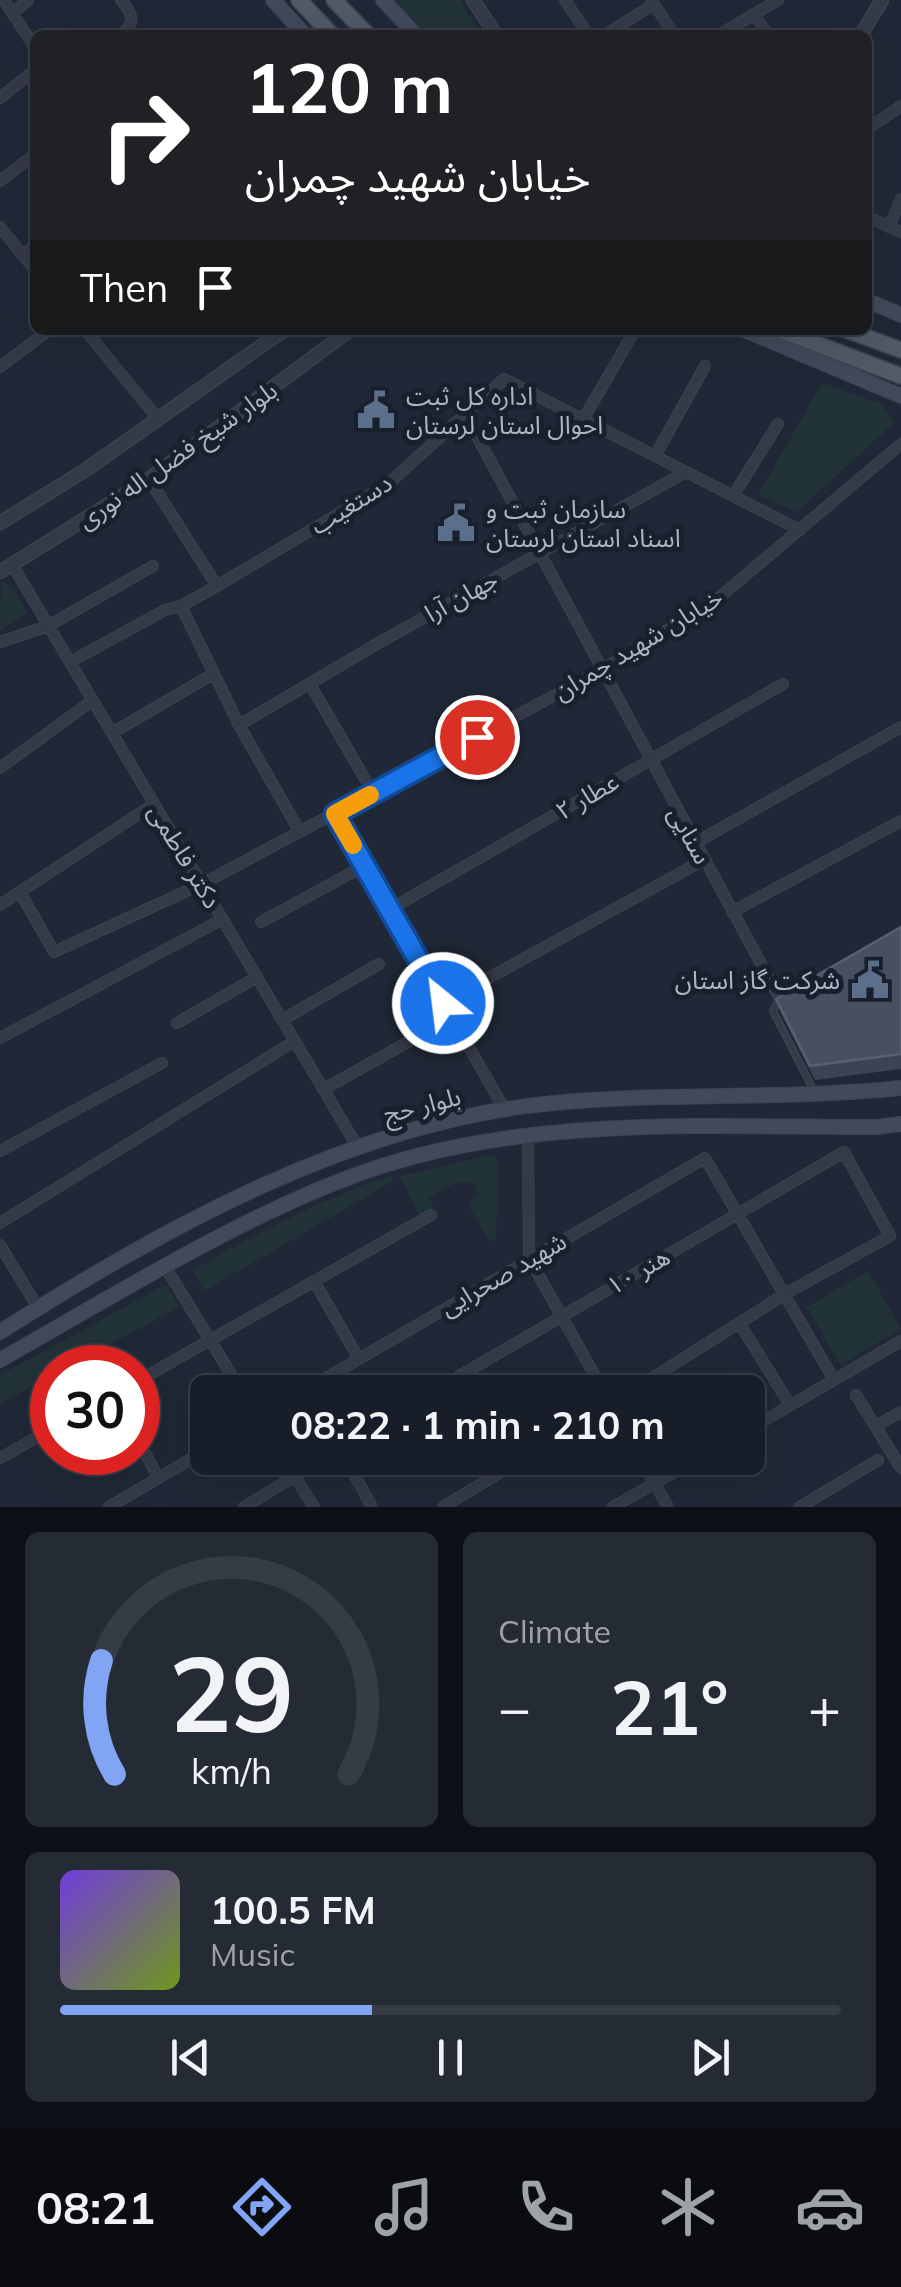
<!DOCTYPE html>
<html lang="en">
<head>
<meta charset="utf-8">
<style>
  :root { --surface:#181e29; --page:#252b35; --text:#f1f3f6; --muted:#9fa2a8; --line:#363c46; --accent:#82a4f5 }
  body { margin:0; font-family:Mulish,"Noto Sans Arabic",sans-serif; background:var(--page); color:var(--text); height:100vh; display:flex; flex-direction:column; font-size:38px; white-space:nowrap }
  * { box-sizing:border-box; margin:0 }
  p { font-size:32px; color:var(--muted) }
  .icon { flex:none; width:55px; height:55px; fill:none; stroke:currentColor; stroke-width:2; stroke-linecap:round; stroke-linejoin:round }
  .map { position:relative; height:1507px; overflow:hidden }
  .drawer { display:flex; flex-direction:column; gap:25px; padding:25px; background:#0d1017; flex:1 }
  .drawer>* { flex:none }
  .top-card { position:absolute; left:30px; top:30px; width:842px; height:305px; border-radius:15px; box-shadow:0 10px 40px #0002,0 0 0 2px var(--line); background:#202124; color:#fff; overflow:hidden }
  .speed { position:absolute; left:30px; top:1345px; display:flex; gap:20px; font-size:50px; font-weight:700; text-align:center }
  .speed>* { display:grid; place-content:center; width:130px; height:130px; border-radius:50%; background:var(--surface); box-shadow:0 10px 40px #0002,0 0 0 2px var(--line); line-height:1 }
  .speed .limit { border:15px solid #d22; background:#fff; color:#111 }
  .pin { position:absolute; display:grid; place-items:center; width:85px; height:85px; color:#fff; margin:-42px; border:5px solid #fff; border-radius:50%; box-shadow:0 2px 10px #0007 }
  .me { position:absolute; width:110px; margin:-55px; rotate:331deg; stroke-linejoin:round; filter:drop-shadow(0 0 8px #0008) }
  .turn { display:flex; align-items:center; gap:35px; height:210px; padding:0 50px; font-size:45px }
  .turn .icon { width:130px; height:130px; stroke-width:2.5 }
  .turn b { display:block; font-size:70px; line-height:85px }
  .then { display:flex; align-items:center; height:95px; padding:0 50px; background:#0003; gap:20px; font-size:38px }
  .big { font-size:75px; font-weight:700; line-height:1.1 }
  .drawer .widget { flex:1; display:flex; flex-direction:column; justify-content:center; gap:15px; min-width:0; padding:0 35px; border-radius:15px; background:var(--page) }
  .drawer .dial { align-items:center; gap:0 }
  .dial svg { height:260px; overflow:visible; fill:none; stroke:var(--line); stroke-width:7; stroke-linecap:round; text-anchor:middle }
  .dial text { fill:var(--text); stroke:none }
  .song { display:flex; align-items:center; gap:30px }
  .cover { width:120px; height:120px; border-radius:15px; background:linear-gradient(135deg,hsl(260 70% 55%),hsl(80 70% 35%)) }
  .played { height:10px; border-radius:5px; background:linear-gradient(90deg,var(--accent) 40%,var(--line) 40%) }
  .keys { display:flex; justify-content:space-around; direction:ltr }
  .heat { display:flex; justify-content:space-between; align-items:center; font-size:55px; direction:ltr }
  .drawer .tiles { flex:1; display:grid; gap:25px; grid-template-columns:1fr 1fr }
  .widget:last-child { grid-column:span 2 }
  .trip { position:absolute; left:190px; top:1375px; width:575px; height:100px; border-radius:15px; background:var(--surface); box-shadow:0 10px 40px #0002,0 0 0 2px var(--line); font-weight:700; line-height:100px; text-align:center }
  .menu { display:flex; height:160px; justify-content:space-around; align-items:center; background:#0a0c10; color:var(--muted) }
  .menu .icon { width:70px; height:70px }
  .menu .current { color:var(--accent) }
  .menu b { font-size:45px; color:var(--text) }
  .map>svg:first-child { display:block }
  .green { fill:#223338 }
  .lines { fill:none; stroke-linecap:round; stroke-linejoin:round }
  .service-casing { stroke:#3d4351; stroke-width:8 }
  .minor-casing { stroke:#3d4351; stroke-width:12 }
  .tertiary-casing { stroke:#3d4351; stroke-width:15 }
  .secondary-casing { stroke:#3d4351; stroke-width:16 }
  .primary-casing { stroke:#3d4351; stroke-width:18 }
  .service { stroke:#343a47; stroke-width:5 }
  .minor { stroke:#343a47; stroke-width:10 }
  .tertiary { stroke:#343a47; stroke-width:12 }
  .secondary { stroke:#42495a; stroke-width:14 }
  .primary { stroke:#525967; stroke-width:15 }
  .wall { fill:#3b4356 }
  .building { fill:#475062; stroke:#575f71; stroke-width:2.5 }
  .route-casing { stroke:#114b97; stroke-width:25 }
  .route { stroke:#1a73e8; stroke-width:18 }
  .slow { stroke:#f59e0b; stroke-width:18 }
  .labels { text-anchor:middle; stroke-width:10; stroke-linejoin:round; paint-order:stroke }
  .poi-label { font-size:25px; fill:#aeb4c4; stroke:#191f2c; text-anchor:start }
  .street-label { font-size:25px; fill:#aeb4c4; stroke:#191f2c }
</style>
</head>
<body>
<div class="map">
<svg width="901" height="1507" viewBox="0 0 901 1507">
  <rect width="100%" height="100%" fill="#202837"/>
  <!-- green -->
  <path class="green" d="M394 0H460L481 35H429Z
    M822 383 881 404 895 422 796 512 758 495Z
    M1 580 12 587 27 613 0 630Z
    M492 1155 498 1161 496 1241 488 1239 468 1204 477 1194 474 1184C457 1177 444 1190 429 1198L434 1209 419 1215 400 1176Z
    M391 1175 393 1181 204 1291 193 1270C257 1233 321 1200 391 1175Z
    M868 1271 901 1329 840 1365 807 1307Z
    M167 1284 179 1307 68 1367 52 1368V1376L0 1404V1375Z"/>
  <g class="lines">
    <!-- service casing -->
    <g class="service-casing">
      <path id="service" d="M780 999 773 1011 815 1093"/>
    </g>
    <!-- minor casing -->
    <g class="minor-casing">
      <path id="minor" d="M4 0 35 48
        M121 0C133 15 136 21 122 35
        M565 0 588 35
        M652 1 674 35
        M13 13 28 0
        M754 14 768 35
        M605 35 654 4
        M719 35 778 0
        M0 98 35 70
        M868 128 901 106
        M0 181 35 154
        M868 217 901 232
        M0 227 35 270
        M889 227 901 199
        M23 255 35 245
        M85 330 159 420
        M0 367 49 330
        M465 414 780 999 787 996
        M584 418 635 330
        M655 456 705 366
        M149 479 217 586
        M733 496 778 424
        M13 566 357 1146
        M181 606 239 725 300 832
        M0 642 48 626 153 566
        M70 662 165 610 181 606 217 586 387 485 504 379 800 530
        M310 684 365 779
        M239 725 382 641 686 472
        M112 733 213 674
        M0 768 93 700
        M335 814 505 1110
        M695 843 901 727
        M20 892 54 952 202 884 600 671 715 601 901 444
        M0 905 154 804
        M390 909 783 684
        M732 912 901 821
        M261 922 364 866
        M443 1003 704 860
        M282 1020 379 964
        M177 1023 257 977
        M0 1038 223 919
        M324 1089 424 1033
        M528 1135 529 1258 604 1392
        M0 1151 162 1063
        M0 1223 295 1041
        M0 1245 38 1308
        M166 1268 242 1392
        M314 1281 359 1359
        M740 1324 790 1405
        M138 1381 431 1215
        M302 1392 705 1158 834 1380
        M432 1392 844 1152 890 1236 785 1294 630 1392
        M856 1395 901 1468
        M875 1426 901 1412
        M748 1430 901 1341
        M138 1439 158 1478
        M0 1458 52 1429
        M283 1458 314 1507
        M345 1458 372 1507
        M640 1458 668 1507
        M109 1507 208 1449
        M244 1507 325 1458
        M443 1507 524 1458
        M613 1507 699 1458
        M800 1507 878 1460"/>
    </g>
    <!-- tertiary casing -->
    <g class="tertiary-casing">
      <path id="tertiary" d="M473 0 496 35
        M861 35 882 0
        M0 523 87 469 284 330
        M0 572 149 479 350 330"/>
    </g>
    <!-- secondary casing -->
    <g class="secondary-casing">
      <path id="secondary" d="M273 0 305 35
        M383 0 416 35
        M868 301 901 315
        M744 330 901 396
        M0 1332C165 1227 355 1121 554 1103 669 1092 786 1100 901 1088
        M0 1360C114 1296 242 1215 364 1172 526 1115 707 1127 876 1127L901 1124"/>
    </g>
    <!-- primary casing -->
    <g class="primary-casing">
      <path id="primary" d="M299 0 332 35
        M334 0 368 35
        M780 330 901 376
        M847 330 901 350"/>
    </g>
    <!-- service -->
    <use href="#service" class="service"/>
    <!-- minor -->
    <use href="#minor" class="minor"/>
    <!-- tertiary -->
    <use href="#tertiary" class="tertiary"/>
    <!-- secondary -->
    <use href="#secondary" class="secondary"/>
    <!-- primary -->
    <use href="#primary" class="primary"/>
  </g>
  <!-- wall -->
  <path class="wall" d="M901 927V1069L815 1080 781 1013 776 999Z"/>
  <!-- building -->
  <path class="building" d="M901 927V1054L810 1066 776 999Z"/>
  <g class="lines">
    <!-- route casing -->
    <g class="route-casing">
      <path id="route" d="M443 1003 335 814 477 737"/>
    </g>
    <!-- route -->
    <use href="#route" class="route"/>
    <!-- slow -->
    <path class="slow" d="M353 845 335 814 370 795"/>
  </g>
  <!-- icons -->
  <defs>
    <g id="civic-bare" transform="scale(3)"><path d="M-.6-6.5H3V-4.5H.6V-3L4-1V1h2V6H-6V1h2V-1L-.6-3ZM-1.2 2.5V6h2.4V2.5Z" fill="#5c6f8a" stroke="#191f2c" stroke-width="2.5" paint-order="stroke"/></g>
  </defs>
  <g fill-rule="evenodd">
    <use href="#civic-bare" x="376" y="410"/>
    <use href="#civic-bare" x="456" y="523"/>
    <use href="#civic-bare" x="870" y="980"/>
  </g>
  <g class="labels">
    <!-- poi labels -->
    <g class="poi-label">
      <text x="406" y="405">اداره کل ثبت<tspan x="406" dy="29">احوال استان لرستان</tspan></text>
      <text x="486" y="518">سازمان ثبت و<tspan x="486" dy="29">اسناد استان لرستان</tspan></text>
      <text x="840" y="989" text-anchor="end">شرکت گاز استان</text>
    </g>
    <!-- street labels -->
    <g class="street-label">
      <text transform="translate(177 455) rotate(-35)" y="9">بلوار شیخ فضل اله نوری</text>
      <text transform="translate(351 504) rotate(-32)" y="9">دستغیب</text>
      <text transform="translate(461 596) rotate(-29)" y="9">جهان آرا</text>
      <text transform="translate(638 644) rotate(-31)" y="9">خیابان شهید چمران</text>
      <text transform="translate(587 796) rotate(-30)" y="9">عطار ۲</text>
      <text transform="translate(690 835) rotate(61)" y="9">سنایی</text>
      <text transform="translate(185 856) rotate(59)" y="9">دکتر فاطمی</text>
      <text transform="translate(422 1105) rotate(-14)" y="9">بلوار حج</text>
      <text transform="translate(638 1271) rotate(-30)" y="9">هنر ۱۰</text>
      <text transform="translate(503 1274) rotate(-30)" y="9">شهید صحرایی</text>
    </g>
  </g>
</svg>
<div class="speed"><div class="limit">30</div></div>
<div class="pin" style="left:477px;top:737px;background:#d93025"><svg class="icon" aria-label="arrive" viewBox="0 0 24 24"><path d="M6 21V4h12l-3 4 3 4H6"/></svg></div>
<svg class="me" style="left:443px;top:1003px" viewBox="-20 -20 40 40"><circle r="17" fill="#1a73e8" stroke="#fff" stroke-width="3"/><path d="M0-11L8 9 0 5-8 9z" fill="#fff"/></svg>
<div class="trip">08:22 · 1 min · 210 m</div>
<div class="top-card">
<div class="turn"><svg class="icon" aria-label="right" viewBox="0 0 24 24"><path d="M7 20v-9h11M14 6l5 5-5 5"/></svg><div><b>120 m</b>خیابان شهید چمران</div></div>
<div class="then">Then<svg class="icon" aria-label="arrive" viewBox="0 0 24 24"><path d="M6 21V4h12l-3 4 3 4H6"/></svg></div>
</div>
</div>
<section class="drawer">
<div class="tiles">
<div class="widget dial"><svg viewBox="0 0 100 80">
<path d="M14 69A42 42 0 1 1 86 69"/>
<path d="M14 69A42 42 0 0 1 10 34" stroke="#82a4f5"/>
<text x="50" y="56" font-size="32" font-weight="700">29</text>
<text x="50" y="72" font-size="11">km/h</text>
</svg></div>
<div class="widget"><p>Climate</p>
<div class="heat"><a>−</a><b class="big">21°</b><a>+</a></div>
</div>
<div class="widget">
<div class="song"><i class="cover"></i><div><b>100.5 FM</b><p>Music</p></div></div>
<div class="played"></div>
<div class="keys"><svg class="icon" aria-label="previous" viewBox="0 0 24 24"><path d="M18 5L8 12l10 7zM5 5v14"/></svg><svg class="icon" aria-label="pause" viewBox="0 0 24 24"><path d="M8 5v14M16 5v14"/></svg><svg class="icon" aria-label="next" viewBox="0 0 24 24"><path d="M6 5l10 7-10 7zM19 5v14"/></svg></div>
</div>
</div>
</section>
<nav class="menu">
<b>08:21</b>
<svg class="icon current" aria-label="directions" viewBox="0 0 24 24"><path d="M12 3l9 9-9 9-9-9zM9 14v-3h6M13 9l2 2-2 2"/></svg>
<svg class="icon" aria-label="music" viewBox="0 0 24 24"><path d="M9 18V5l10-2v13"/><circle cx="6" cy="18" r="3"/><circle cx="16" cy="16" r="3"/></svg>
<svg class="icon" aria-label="phone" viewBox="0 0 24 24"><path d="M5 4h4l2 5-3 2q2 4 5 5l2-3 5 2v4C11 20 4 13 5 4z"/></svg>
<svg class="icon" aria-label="climate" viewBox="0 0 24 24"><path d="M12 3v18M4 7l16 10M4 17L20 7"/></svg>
<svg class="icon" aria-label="car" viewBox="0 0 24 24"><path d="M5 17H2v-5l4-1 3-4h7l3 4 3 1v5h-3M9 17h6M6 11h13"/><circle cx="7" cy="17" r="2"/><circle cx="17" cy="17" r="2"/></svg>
</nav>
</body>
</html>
